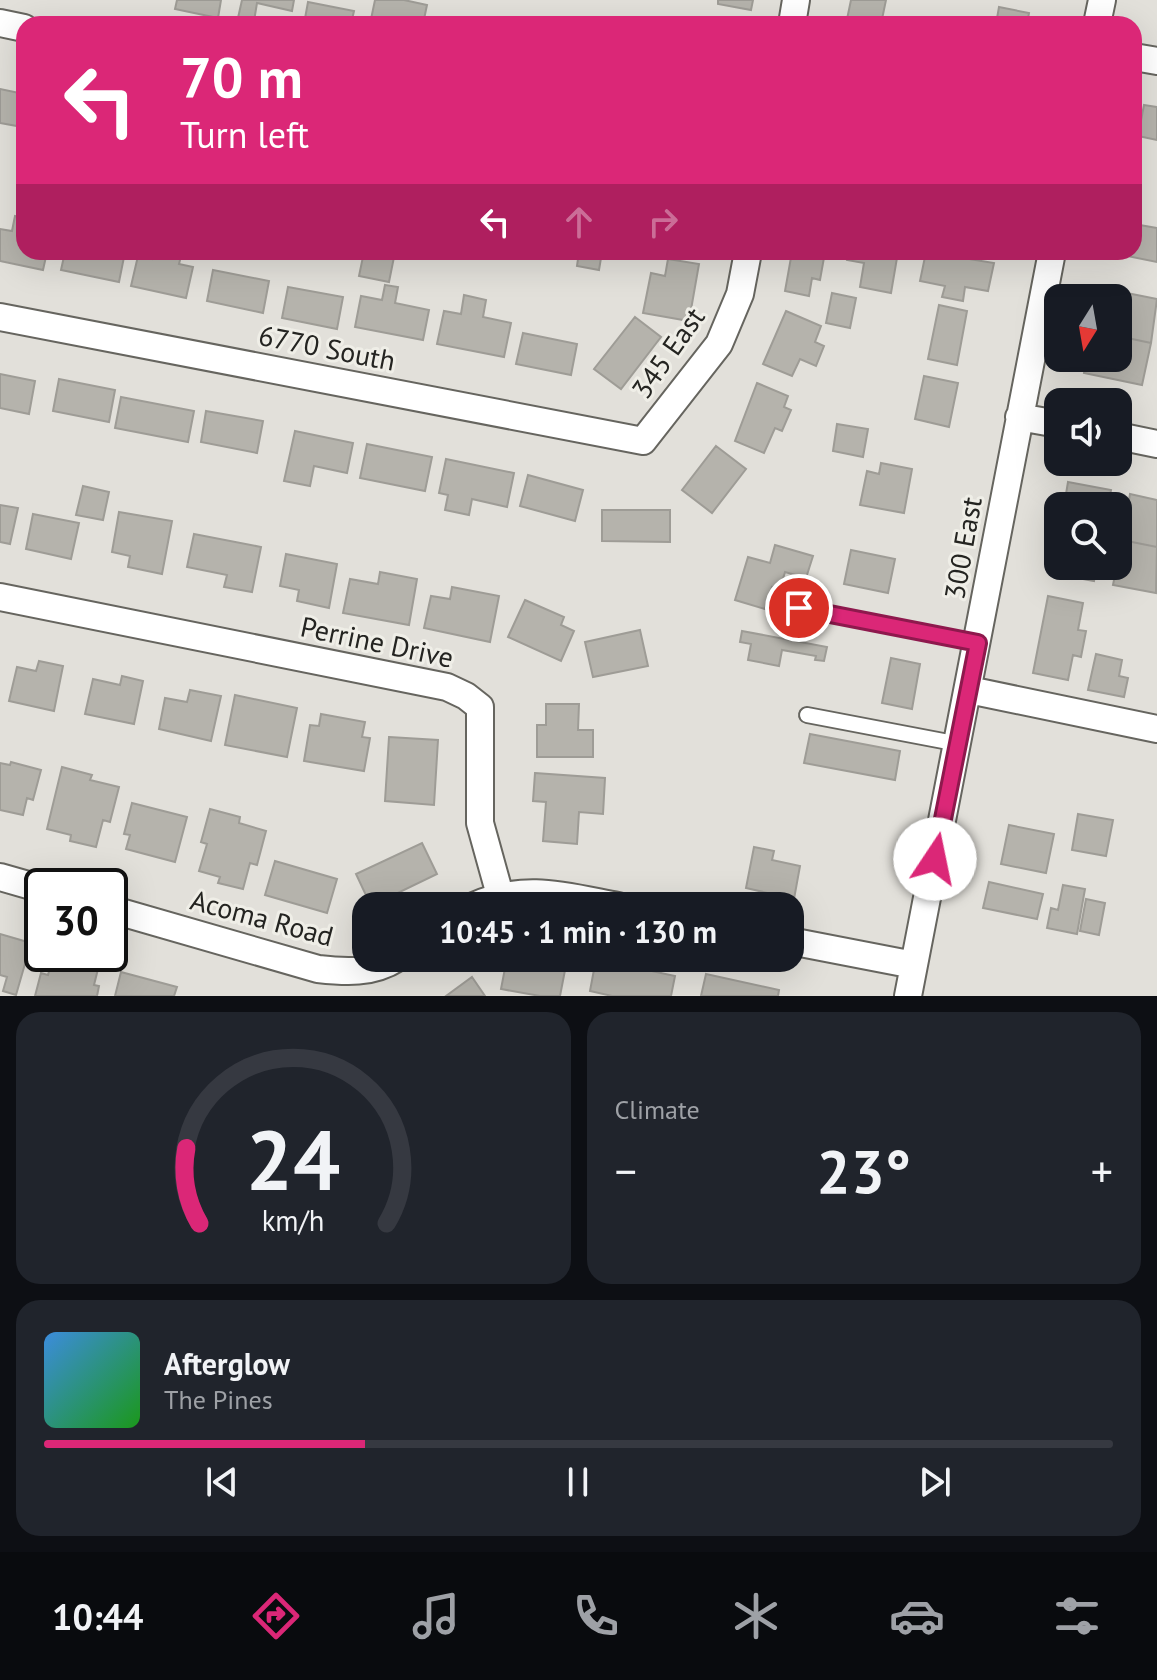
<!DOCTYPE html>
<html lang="en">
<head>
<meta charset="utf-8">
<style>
  :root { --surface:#171b24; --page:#20242c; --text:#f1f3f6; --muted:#9ea1a6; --line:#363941; --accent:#db2777 }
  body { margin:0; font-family:"PT Sans",sans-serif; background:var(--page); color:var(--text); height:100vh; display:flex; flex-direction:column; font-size:30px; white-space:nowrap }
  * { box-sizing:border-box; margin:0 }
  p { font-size:26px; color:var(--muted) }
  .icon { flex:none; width:44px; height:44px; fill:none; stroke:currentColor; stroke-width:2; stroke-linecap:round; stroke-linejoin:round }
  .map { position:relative; height:996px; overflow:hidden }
  .sheet { display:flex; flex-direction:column; gap:16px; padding:16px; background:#0d0f14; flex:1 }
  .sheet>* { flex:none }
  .top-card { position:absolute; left:16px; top:16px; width:1126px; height:244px; border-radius:24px; box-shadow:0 8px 32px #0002; background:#db2777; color:#fff; overflow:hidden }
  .needle { width:52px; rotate:191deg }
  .fabs { position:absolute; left:1044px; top:284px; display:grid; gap:16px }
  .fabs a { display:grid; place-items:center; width:88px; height:88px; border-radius:16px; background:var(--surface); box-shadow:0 8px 32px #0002; font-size:40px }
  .speed { position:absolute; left:24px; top:868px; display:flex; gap:16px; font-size:40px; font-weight:700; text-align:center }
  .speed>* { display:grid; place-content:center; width:104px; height:104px; border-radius:50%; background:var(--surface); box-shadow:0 8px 32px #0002; line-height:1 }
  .speed .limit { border:4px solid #111; border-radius:12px; background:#fff; color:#111 }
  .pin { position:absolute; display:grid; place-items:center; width:68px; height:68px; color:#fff; margin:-34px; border:4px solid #fff; border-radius:50%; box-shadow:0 2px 8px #0007 }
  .me { position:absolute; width:88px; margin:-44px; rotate:11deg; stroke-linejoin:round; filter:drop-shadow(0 0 6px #0008) }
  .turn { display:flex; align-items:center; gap:28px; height:168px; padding:0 32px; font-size:36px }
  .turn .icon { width:104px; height:104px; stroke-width:2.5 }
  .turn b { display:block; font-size:56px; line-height:68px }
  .lanes { display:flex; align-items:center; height:76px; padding:0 32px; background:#0003; justify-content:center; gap:40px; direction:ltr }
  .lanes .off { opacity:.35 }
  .big { font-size:60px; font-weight:700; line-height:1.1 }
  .sheet .tile { flex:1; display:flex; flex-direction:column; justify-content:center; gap:12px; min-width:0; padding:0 28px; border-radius:24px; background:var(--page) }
  .sheet .dial { align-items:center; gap:0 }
  .dial svg { height:208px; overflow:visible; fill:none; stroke:var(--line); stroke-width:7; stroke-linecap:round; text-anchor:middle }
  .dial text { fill:var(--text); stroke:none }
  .song { display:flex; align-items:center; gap:24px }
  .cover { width:96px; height:96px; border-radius:12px; background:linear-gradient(135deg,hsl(210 70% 55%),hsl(120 70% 35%)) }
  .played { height:8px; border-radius:4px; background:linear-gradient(90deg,var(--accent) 30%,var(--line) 30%) }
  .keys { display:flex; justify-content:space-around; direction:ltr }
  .heat { display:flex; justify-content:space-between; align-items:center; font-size:44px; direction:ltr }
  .sheet .tiles { flex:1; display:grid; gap:16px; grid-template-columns:1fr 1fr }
  .tile:last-child { grid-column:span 2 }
  .trip { position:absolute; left:352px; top:892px; width:452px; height:80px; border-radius:24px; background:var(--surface); box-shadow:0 8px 32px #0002; font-weight:700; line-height:80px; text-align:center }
  .tab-bar { display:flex; height:128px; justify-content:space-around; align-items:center; background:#090b0e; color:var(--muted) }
  .tab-bar .icon { width:56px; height:56px }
  .tab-bar .on { color:var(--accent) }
  .tab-bar b { font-size:36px; color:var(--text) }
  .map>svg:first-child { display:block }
  .building { fill:#b5b3ac; stroke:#9e9c96; stroke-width:2 }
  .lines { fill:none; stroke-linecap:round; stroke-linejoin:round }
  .service-casing { stroke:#66655f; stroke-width:18 }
  .minor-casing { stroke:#66655f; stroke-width:30 }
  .service { stroke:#fff; stroke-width:14 }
  .minor { stroke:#fff; stroke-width:26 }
  .route-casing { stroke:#8e194d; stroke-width:20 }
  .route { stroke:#db2777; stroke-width:14 }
  .labels { text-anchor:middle; stroke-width:6; stroke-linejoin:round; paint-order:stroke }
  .street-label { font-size:28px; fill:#242421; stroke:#efeee7 }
</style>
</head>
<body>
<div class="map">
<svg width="1157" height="996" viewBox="0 0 1157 996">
  <rect width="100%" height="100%" fill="#e2e0da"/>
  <!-- building -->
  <path class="building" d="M177 0H221L218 18 175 9Z
    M242 0H294L292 11 257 3 254 21 238 18Z
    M375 0H404L427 5 423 24H370Z
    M718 0H753L751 10 718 4Z
    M851 0H886L881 24H846Z
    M308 2 354 11 351 24H304Z
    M999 7 1029 13 1027 24H996Z
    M0 89 24 94 17 126 0 123Z
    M1144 105 1157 107V140L1138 136Z
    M15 216 24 218V252H47L43 270 0 261V229L12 231Z
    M1134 224 1157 228V262L1122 255V252H1134Z
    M65 252H125L119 282 61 270Z
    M154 252H182L179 264 193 267 186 298 131 286 138 256 152 259Z
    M364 252H395L389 282 359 276Z
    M579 252H602L599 270 577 266Z
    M792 252H825L820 280 812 278 809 296 785 291Z
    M848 252H898L891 293 860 287 864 263 847 260Z
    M926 252 994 263 988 291 965 287 963 301 942 297 945 286 920 281Z
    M668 259 699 264 689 321 643 313 651 273 665 276Z
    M213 270 269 281 263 313 207 301Z
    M385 285 398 287 395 303 429 310 423 340 355 327 361 296 382 300Z
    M288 287 343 297 337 329 282 318Z
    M1102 288 1157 299 1151 343 1118 336V298H1100Z
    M832 293 856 298 850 328 826 323Z
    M464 295 486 300 483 317 511 323 504 357 437 344 444 311 461 314Z
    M939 305 967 311 957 365 928 359Z
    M786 311 821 326 815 342 824 346 816 366 800 359 792 376 763 364Z
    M635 317 661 337 621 389 594 369Z
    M523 333 577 344 571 375 516 364Z
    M1118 336 1151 343 1142 385 1084 373 1087 358H1118Z
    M0 374 35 381 29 414 0 408Z
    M924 376 958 383 949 427 915 419Z
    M59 379 115 390 109 422 53 411Z
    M757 383 788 396 784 407 791 410 782 431 775 428 764 453 735 441Z
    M121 397 194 411 188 442 115 428Z
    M206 411 263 421 257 453 201 442Z
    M837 424 868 429 863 457 833 451Z
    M295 431 353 443 347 473 314 466 310 486 284 481Z
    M367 444 432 457 425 491 360 478Z
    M716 446 746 469 712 513 682 490Z
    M446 459 514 473 507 507 472 499 469 515 445 510 448 495 439 493Z
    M881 463 912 469 904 513 860 505 867 471 879 474Z
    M528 475 583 490 575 521 520 506Z
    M1068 482 1111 490 1108 506H1064Z
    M83 486 109 492 103 520 76 515Z
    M1130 494 1157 500V547L1122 540Z
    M0 505 18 508 10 544 0 542Z
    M602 510H670V542L602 541Z
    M119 512 172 521 162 574 128 567 130 556 112 552Z
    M33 514 79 523 71 559 26 549Z
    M194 534 261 547 252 592 224 587 227 575 187 567Z
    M1058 535V566H1097L1094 581 1051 573Z
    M1122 540 1157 547 1156 593 1113 585Z
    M775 545 813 556 806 578 785 572 780 589 772 587 765 609 735 600 748 557 770 563Z
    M851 550 895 559 888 593 844 584Z
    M286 554 337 564 329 608 297 601 299 590 280 586Z
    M380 572 417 579 409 625 343 613 350 579 378 584Z
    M452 587 499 596 490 642 424 628 431 596 450 599Z
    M1048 596 1083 603 1078 630 1086 631 1081 657 1073 655 1068 680 1033 673Z
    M525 600 564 617 561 625 574 631 561 661 508 637Z
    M640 630 648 666 593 677 585 642Z
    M742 631 827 647 824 661 815 660 816 656 782 650 779 666 748 660 751 644 740 642Z
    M1096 654 1122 660 1119 676 1128 678 1124 697 1088 690Z
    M891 658 920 664 912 709 882 703Z
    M39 661 63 666 54 711 9 701 17 667 36 671Z
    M122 676 143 681 134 724 85 714 93 679 120 685Z
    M190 690 221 696 211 741 159 729 165 698 187 702Z
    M235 695 297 708 287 757 225 745Z
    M546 704H579L578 730H593V757H537V725H546Z
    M321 714 365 722 362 737 370 738 364 771 304 761 310 725 319 726Z
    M810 734 900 751 895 780 804 763Z
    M389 737 438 740 434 805 385 801Z
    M11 762 41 770 33 800 27 798 23 815 0 810V763L10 765Z
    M62 767 92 775 90 780 119 787 110 822 103 820 96 847 70 841 71 835 47 829Z
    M535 773 605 778 603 814 579 812 577 844 543 841 546 802 533 801Z
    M132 803 187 817 175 862 126 849 130 835 124 834Z
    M210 809 240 817 239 823 266 831 257 865 250 863 243 889 218 883 220 877 199 871 207 844 201 842Z
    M1078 814 1113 820 1106 856 1072 850Z
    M1009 825 1054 834 1046 873 1001 864Z
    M422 843 437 874 371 906 356 874Z
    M754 847 774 851 772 860 800 866 794 899 746 888Z
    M275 861 337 879 327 913 265 895Z
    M989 882 1043 894 1037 919 983 908Z
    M1063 885 1085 889 1077 934 1047 928 1051 908 1058 910Z
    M1086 899 1105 903 1099 935 1080 931Z
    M0 934 31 943 16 995 3 991 7 977 0 975Z
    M54 954 99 965 94 985 99 986 97 996H35L41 973 48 975Z
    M507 958 567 960 560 996H540L501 989Z
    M596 959 675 976 671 996H612L590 991Z
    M121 972 177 987 174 996H115Z
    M706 974 779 990 778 996H701Z
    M472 977 485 996H446Z"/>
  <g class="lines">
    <!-- service casing -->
    <g class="service-casing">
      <path id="service" d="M799 608 978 643
        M807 715 959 744"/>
    </g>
    <!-- minor casing -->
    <g class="minor-casing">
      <path id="minor" d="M0 23 24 28
        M792 24 796 0
        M1097 24 1102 0
        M1134 57 1157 61
        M0 317 643 441 719 344 740 294 748 252
        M1019 417 1058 424
        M1118 436 1157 444
        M0 597 447 687 466 696 480 707V823L500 895
        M969 690 1157 729
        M0 877 42 889
        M474 906C524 883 565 896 618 906
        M110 909 318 969C345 972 372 974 397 958
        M790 941 914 965
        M908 996 1052 252"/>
    </g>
    <!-- service -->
    <use href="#service" class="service"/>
    <!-- minor -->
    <use href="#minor" class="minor"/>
  </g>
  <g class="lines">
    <!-- route casing -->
    <g class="route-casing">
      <path id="route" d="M799 608 978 643 935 859"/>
    </g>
    <!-- route -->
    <use href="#route" class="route"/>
  </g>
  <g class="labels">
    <!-- street labels -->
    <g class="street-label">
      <text transform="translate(327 348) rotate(11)" y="10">6770 South</text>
      <text transform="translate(668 353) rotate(-55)" y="10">345 East</text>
      <text transform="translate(963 548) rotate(-80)" y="10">300 East</text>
      <text transform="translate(377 642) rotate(12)" y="10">Perrine Drive</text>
      <text transform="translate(262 918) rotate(15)" y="10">Acoma Road</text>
    </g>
  </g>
</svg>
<div class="fabs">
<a><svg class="needle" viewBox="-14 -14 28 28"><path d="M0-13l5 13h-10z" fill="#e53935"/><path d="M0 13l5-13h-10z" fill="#9ea1a6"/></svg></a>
<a><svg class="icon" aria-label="sound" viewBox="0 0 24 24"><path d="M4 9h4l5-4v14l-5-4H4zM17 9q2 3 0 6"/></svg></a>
<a><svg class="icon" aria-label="search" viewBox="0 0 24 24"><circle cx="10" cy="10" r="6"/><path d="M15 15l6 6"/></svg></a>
</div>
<div class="speed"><div class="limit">30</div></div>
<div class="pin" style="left:799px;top:608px;background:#d93025"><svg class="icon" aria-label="arrive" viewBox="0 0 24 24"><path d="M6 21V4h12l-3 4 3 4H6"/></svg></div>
<svg class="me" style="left:935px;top:859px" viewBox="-20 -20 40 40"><circle r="19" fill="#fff"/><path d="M0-13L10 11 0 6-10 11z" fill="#db2777"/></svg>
<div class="trip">10:45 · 1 min · 130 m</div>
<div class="top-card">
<div class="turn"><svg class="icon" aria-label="left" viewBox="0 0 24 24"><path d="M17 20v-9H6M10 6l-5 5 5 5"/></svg><div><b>70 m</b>Turn left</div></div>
<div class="lanes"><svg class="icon" aria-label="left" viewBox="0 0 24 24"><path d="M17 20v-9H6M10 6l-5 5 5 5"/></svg><svg class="icon off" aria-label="ahead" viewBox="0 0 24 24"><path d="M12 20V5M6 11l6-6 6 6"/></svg><svg class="icon off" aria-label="right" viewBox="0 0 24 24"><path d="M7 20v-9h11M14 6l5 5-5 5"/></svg></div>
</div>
</div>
<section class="sheet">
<div class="tiles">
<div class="tile dial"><svg viewBox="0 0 100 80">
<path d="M14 69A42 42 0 1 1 86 69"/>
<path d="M14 69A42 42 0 0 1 9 40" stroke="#db2777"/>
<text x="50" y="56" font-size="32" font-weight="700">24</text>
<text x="50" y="72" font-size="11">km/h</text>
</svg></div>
<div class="tile"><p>Climate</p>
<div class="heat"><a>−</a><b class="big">23°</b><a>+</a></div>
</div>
<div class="tile">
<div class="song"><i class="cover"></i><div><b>Afterglow</b><p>The Pines</p></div></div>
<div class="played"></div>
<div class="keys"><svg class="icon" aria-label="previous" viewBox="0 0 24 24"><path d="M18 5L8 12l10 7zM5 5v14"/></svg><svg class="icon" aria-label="pause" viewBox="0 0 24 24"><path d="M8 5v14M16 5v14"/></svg><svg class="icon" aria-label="next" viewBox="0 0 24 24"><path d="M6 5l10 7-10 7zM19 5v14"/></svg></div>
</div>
</div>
</section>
<nav class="tab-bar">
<b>10:44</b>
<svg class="icon on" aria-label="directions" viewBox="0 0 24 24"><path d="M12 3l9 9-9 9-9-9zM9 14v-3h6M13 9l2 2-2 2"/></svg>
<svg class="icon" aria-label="music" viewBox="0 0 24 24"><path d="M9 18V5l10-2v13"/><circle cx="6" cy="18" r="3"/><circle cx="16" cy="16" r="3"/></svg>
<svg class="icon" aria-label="phone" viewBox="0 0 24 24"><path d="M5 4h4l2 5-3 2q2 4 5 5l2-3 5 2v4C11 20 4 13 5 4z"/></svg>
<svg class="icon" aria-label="climate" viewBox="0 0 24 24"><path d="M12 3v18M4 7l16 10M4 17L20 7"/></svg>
<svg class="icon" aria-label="car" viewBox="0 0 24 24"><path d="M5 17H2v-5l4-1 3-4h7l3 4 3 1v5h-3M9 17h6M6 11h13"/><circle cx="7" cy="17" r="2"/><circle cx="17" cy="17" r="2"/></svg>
<svg class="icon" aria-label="filters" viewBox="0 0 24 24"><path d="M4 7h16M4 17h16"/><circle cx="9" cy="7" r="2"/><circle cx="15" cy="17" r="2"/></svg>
</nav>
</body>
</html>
